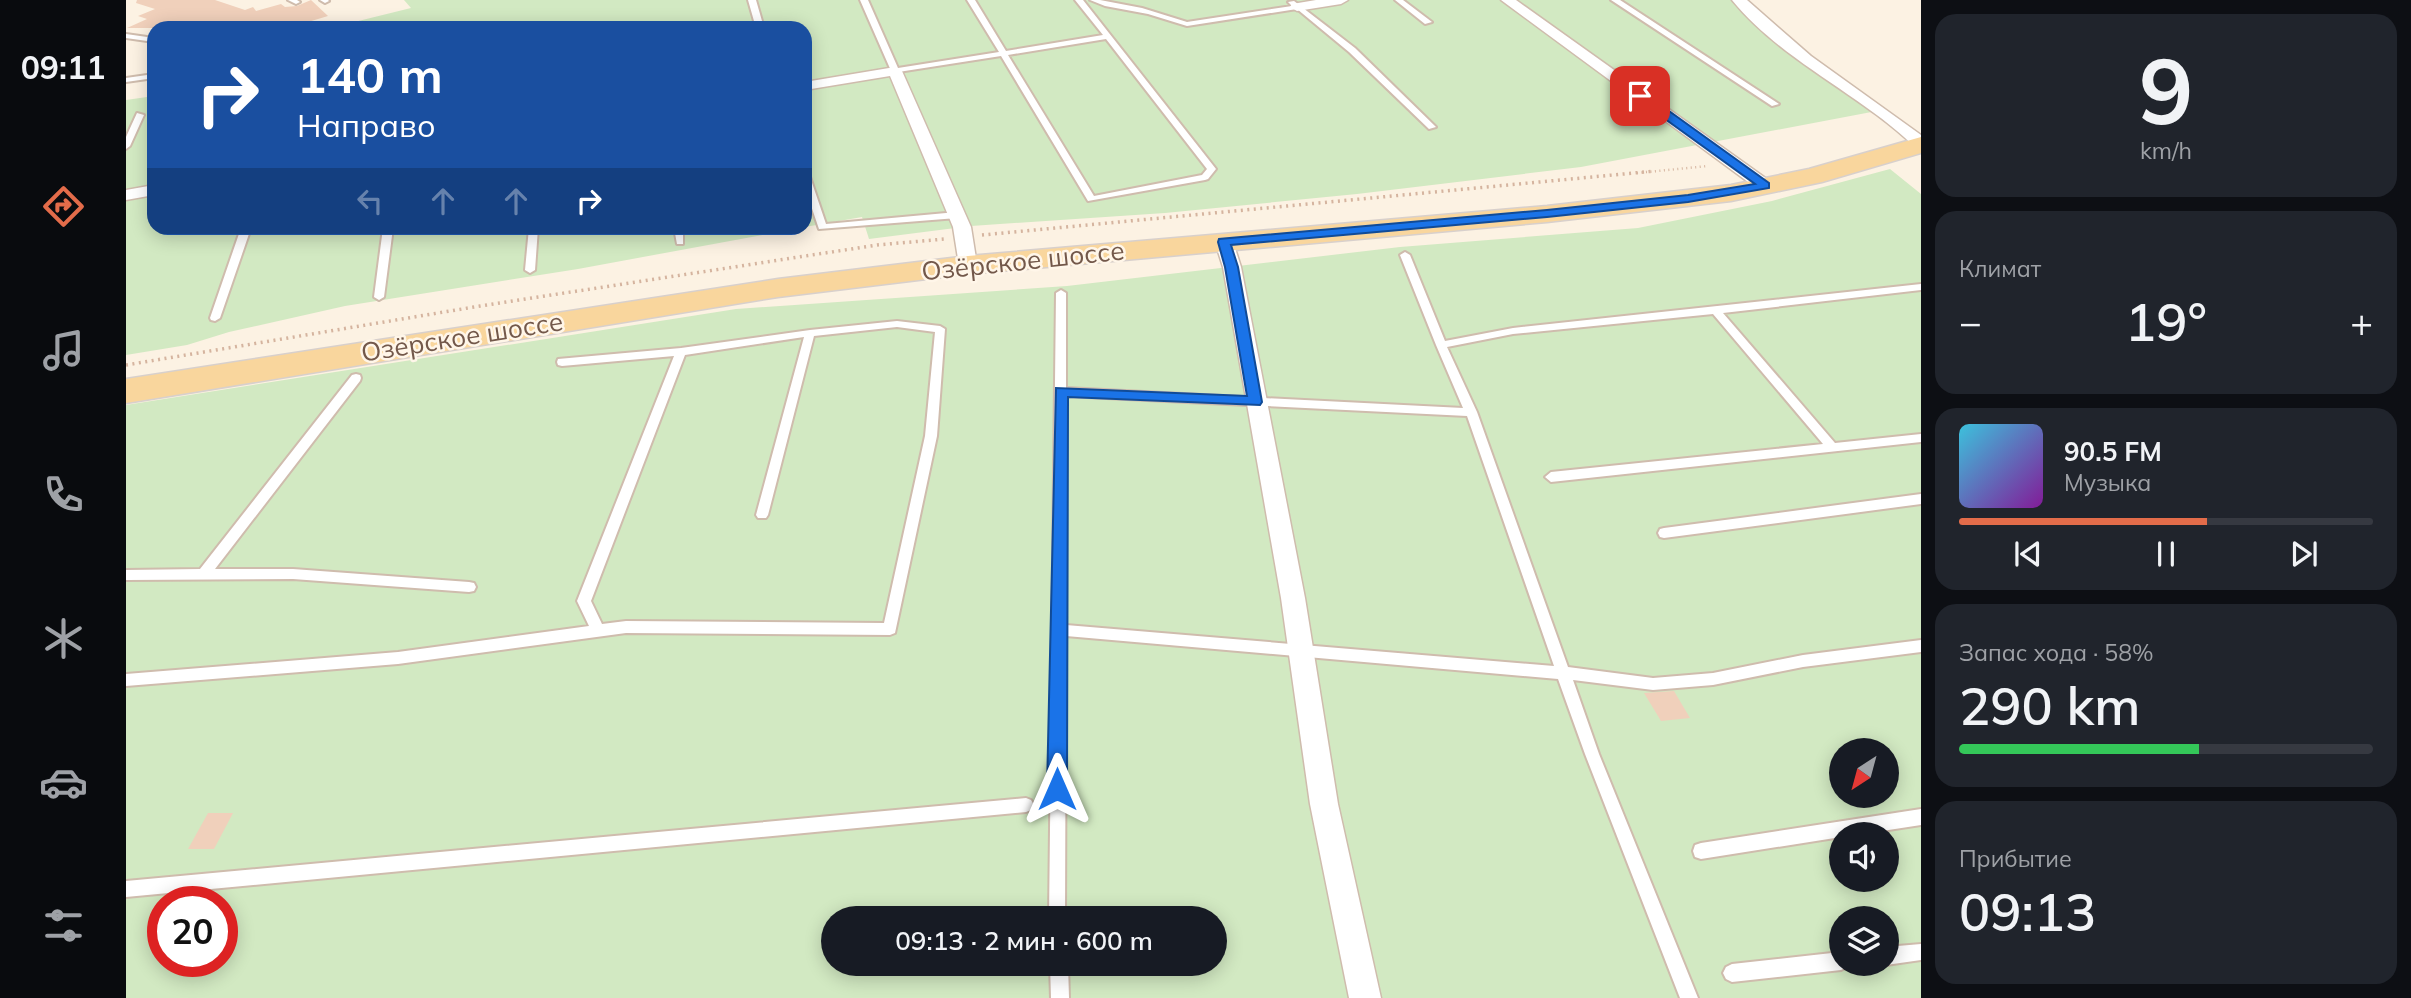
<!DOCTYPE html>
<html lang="ru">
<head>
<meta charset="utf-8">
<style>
  :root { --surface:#171b24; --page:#20242c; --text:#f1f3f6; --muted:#9ea1a6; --line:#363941; --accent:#e36c4a }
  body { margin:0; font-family:Mulish,sans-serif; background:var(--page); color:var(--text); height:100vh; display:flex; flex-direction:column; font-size:26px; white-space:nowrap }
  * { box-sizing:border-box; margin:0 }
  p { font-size:23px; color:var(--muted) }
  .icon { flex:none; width:38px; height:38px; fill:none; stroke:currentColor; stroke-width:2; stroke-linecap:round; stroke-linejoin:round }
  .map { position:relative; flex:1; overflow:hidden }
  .side { display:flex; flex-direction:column; gap:14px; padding:14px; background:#0d0f14; width:490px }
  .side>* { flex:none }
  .guide { position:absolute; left:21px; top:21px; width:665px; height:214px; border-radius:21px; box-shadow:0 4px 18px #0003; background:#1a4fa0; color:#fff; overflow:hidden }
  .needle { width:46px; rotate:216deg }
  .tools { position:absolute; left:1703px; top:738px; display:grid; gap:14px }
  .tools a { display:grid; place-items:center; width:70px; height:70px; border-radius:50%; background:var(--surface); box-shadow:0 4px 18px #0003; font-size:35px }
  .speed { position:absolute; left:21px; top:886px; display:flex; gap:14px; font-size:35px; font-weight:700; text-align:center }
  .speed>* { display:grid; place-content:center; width:91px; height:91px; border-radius:50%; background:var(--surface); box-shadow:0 4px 18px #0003; line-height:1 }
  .speed .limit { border:10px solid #d22; background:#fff; color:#111 }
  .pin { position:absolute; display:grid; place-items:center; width:60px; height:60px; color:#fff; margin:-30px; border-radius:14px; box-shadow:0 4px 10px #0006 }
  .me { position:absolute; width:77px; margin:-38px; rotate:0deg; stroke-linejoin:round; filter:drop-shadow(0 0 5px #0008) }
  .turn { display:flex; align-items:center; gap:24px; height:147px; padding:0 35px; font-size:32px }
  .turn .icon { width:91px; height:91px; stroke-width:2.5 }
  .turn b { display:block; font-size:49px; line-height:60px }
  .lanes { display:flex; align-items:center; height:66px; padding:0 35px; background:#0003; justify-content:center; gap:35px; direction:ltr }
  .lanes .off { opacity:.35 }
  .big { font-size:52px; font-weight:600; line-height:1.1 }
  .side .widget { flex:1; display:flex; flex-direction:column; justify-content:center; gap:10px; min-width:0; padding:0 24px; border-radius:21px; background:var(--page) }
  .side .dial { align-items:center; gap:0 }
  .dial b { font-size:91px; line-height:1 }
  .song { display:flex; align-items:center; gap:21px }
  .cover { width:84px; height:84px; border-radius:10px; background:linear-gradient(135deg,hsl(190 70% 55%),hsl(290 70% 35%)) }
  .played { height:7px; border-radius:4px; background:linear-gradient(90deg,var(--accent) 60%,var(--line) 60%) }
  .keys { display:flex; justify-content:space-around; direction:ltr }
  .heat { display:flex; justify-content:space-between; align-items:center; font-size:38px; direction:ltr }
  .charge { height:10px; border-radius:5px; background:linear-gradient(90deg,#34c759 58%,var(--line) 0) }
  .trip { position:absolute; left:695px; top:906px; width:406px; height:70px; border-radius:35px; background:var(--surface); box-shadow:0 4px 18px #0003; font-weight:600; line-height:70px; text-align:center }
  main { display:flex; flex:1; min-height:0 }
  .tabs { display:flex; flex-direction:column; width:126px; justify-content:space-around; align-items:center; background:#090b0e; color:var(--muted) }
  .tabs .icon { width:49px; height:49px }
  .tabs .current { color:var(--accent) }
  .tabs b { font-size:32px; color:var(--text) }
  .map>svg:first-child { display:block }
  .green { fill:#d2e9c2; fill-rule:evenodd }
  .building { fill:#f0d0bb }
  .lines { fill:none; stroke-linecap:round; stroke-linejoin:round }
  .lane-casing { stroke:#cfbcad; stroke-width:4 }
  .street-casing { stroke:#cfbcad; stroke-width:3 }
  .primary-casing { stroke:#d8d0cc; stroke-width:3 }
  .path-far1 { stroke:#d5b49f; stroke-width:2.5; stroke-dasharray:1 3.5; stroke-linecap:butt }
  .path { stroke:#d5b49f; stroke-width:3.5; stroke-dasharray:2 4.5; stroke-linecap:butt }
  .lane { fill:#fff; fill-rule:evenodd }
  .street { fill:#fff; fill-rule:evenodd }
  .primary { fill:#f9d69d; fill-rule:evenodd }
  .route { fill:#1a73e8; stroke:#114b97; stroke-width:2 }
  .labels { text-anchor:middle; stroke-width:5; stroke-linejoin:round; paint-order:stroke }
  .street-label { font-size:26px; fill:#73584a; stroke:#fff6e9 }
</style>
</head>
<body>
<main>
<nav class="tabs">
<b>09:11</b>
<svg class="icon current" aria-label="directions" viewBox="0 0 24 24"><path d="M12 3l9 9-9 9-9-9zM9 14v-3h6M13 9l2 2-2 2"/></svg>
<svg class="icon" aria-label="music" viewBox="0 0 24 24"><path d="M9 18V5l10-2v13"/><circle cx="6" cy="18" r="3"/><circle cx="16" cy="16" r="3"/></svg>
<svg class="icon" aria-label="phone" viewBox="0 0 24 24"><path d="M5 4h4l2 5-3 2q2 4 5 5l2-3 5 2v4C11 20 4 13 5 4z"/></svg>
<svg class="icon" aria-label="climate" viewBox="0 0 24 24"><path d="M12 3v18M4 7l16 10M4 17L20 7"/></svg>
<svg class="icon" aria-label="car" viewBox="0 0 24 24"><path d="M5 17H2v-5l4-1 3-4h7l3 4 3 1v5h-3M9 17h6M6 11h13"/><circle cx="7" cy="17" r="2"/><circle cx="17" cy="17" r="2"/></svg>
<svg class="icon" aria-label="filters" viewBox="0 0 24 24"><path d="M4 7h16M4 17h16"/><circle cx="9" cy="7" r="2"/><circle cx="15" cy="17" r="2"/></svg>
</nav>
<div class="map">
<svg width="1795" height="998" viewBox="0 0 1795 998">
  <rect width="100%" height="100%" fill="#fcf2e3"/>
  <!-- green -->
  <path class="green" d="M278 0H1613L1653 36 1756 110 1455 167 1231 194 1039 213 845 226 743 239 736 217 679 227V28H204L285 8Z
    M28 96V228H674L452 269 219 306 103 332 61 345 0 355V100Z
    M1764 169 1795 194V998H0V405L610 309 941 286 1274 247 1512 228 1646 201ZM1715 751H1760V796H1715ZM1715 835H1760V880H1715ZM37 901H96V961H37ZM707 919H1088V964H707ZM1715 919H1760V964H1715Z"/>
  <!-- building -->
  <path class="building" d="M11 0H89L119 10 127 7 130 11 155 4 159 7 171 6 185 0 202 16 162 28H1L21 19 12 16 29 9 10 3Z
    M1548 691 1564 718 1535 721 1518 693Z
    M82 813H107L88 849H62Z"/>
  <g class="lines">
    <!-- lane casing -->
    <g class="lane-casing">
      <path id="lane" d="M162 0H171L174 2 170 4Z
        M194 0H202L203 1 199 3Z
        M622 0H630L638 28H630Z
        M734 0H742L772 68 873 52 841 0H849L880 51 977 35 949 0H957L1090 169 1082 179 1079 180 962 201 875 56 766 73ZM980 39 1081 169 1076 175 968 196 882 55Z
        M964 0H974L1016 8 1061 22 1166 6 1162 2 1168 1 1229 48 1310 127 1303 129 1223 52 1171 9 1061 26 1022 14 979 6Z
        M1269 0H1277L1306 22 1299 24Z
        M1485 0H1494L1653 104 1646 106Z
        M0 34 28 38V42L0 38Z
        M28 74V78L0 82V78Z
        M11 113 18 115 4 146 0 149V137Z
        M679 171 683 174 700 224 831 212 836 215 831 218 693 229 679 188Z
        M115 228H125L94 318 89 321 85 320 84 318Z
        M257 228H267L258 297 253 300 248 297Z
        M403 228H412L409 270 404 273 399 270Z
        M548 228H557V244H551Z
        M1279 252 1284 255 1319 341 1387 328 1795 284V290L1597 313 1709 443 1795 434V442L1425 482 1419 477 1425 472 1697 444 1587 314 1387 334 1321 347 1351 412 1442 667 1527 678 1587 673 1677 655 1795 640V652L1677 667 1587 685 1527 690 1447 680 1473 754 1572 998H1554L1459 754 1432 679 940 636 939 919H923L930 293 935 290 940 293V388L1337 408 1310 345 1274 255ZM940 396 1341 416 1428 666 940 625Z
        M771 321 814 326 819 329 811 436 769 633 764 635 500 633 272 664 0 686V674L272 652 463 626 451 601 548 356 436 366 432 365 431 362 432 359 555 348 684 330ZM771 327 809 332 799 436 758 623 500 621 476 624 465 601 559 355 678 337 630 515 632 518H640L642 515 688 336Z
        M230 374 234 375 235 378 234 381 89 569H167L343 582 348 583 350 587 348 591 343 592 167 579 0 580V570L74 569 226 375Z
        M1795 494V504L1538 538 1534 537 1532 533 1534 529 1538 528Z
        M900 798 905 800 908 805 905 810 900 812 0 897V881Z
        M1795 809V825L1730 835H1715V837L1575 859 1569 857 1567 851 1569 845 1575 843Z
        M1795 944V960L1760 965 1759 964 1760 947Z
        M1715 952V964H1722L1721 967 1715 970 1606 982 1600 979 1597 973 1600 967 1606 964Z
        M924 964H942L943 998H925Z"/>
    </g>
    <!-- street casing -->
    <g class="street-casing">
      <path id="street" d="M1190 0H1222L1215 4 1171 11 1164 7 1166 4Z
        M1375 0H1390L1645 182 1647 186 1645 190H1633Z
        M1606 0H1621L1685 56 1795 135V149L1789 147C1733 93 1657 62 1606 0Z
        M769 67 776 71 845 227 851 265 848 269 842 271 833 265 827 227 764 76 679 90V82Z
        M28 185V195L0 200V190Z
        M1098 237 1107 242 1115 267 1179 598 1212 804 1255 998H1223L1184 804 1155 598 1097 267 1089 242Z"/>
    </g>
    <!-- primary casing -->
    <g class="primary-casing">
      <path id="primary" d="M1795 137V153L1696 182 1605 201 1421 222 842 274 652 297 0 403V379L652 279 842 256 1421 206 1605 185 1683 169Z"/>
    </g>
    <!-- path-far1 -->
    <path class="path-far1" d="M1511 173 1582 166"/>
    <!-- path -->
    <path class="path" d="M856 235 1529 171
      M0 365 354 306 751 245 819 239"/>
    <!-- lane -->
    <use href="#lane" class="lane"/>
    <!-- street -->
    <use href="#street" class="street"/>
    <!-- primary -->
    <use href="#primary" class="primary"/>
  </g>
  <!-- route -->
  <path class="route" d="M1510 93H1518L1643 183V188L1562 202 1421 217 1105 245 1112 267 1136 402 1134 405 942 397 941 789 938 795 931 798 924 795 921 789 930 388 1121 396 1099 267 1092 242 1093 239 1421 210 1562 195 1629 184 1510 98Z"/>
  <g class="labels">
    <!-- street labels -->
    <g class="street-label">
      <text transform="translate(897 261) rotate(-6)" y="9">Озёрское шоссе</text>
      <text transform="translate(336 337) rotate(-9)" y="9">Озёрское шоссе</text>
    </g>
  </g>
</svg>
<div class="tools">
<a><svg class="needle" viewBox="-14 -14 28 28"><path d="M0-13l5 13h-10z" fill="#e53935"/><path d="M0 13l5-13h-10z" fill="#9ea1a6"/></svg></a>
<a><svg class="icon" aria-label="sound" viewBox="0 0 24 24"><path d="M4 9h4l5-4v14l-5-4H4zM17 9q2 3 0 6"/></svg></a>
<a><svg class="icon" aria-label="layers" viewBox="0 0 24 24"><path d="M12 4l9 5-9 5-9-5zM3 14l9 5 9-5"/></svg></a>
</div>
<div class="speed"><div class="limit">20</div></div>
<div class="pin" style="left:1514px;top:96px;background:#d93025"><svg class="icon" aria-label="arrive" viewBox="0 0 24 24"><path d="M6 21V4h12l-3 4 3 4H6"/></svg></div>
<svg class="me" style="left:931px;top:789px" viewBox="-20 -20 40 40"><path d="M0-17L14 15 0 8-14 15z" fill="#1a73e8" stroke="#fff" stroke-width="4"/></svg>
<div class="trip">09:13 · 2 мин · 600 m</div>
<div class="guide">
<div class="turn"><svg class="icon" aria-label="right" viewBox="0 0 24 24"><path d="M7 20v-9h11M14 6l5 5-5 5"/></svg><div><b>140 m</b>Направо</div></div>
<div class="lanes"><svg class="icon off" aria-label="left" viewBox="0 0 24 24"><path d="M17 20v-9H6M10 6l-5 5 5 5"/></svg><svg class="icon off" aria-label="ahead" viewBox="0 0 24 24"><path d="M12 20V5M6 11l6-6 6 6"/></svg><svg class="icon off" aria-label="ahead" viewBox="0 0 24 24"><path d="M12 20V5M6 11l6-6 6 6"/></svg><svg class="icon" aria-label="right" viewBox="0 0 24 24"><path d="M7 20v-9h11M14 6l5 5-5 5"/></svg></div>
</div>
</div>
<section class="side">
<div class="widget dial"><b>9</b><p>km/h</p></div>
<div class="widget"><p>Климат</p>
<div class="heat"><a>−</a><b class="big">19°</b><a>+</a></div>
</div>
<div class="widget">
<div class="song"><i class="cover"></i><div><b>90.5 FM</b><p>Музыка</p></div></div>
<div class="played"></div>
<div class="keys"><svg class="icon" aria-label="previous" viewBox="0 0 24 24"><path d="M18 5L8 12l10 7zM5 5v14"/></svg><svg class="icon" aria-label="pause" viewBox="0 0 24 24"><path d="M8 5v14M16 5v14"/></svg><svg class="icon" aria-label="next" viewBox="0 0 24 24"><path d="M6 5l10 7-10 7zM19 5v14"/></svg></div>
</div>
<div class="widget"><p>Запас хода · 58%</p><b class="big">290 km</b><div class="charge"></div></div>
<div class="widget"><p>Прибытие</p><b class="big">09:13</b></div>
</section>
</main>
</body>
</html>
